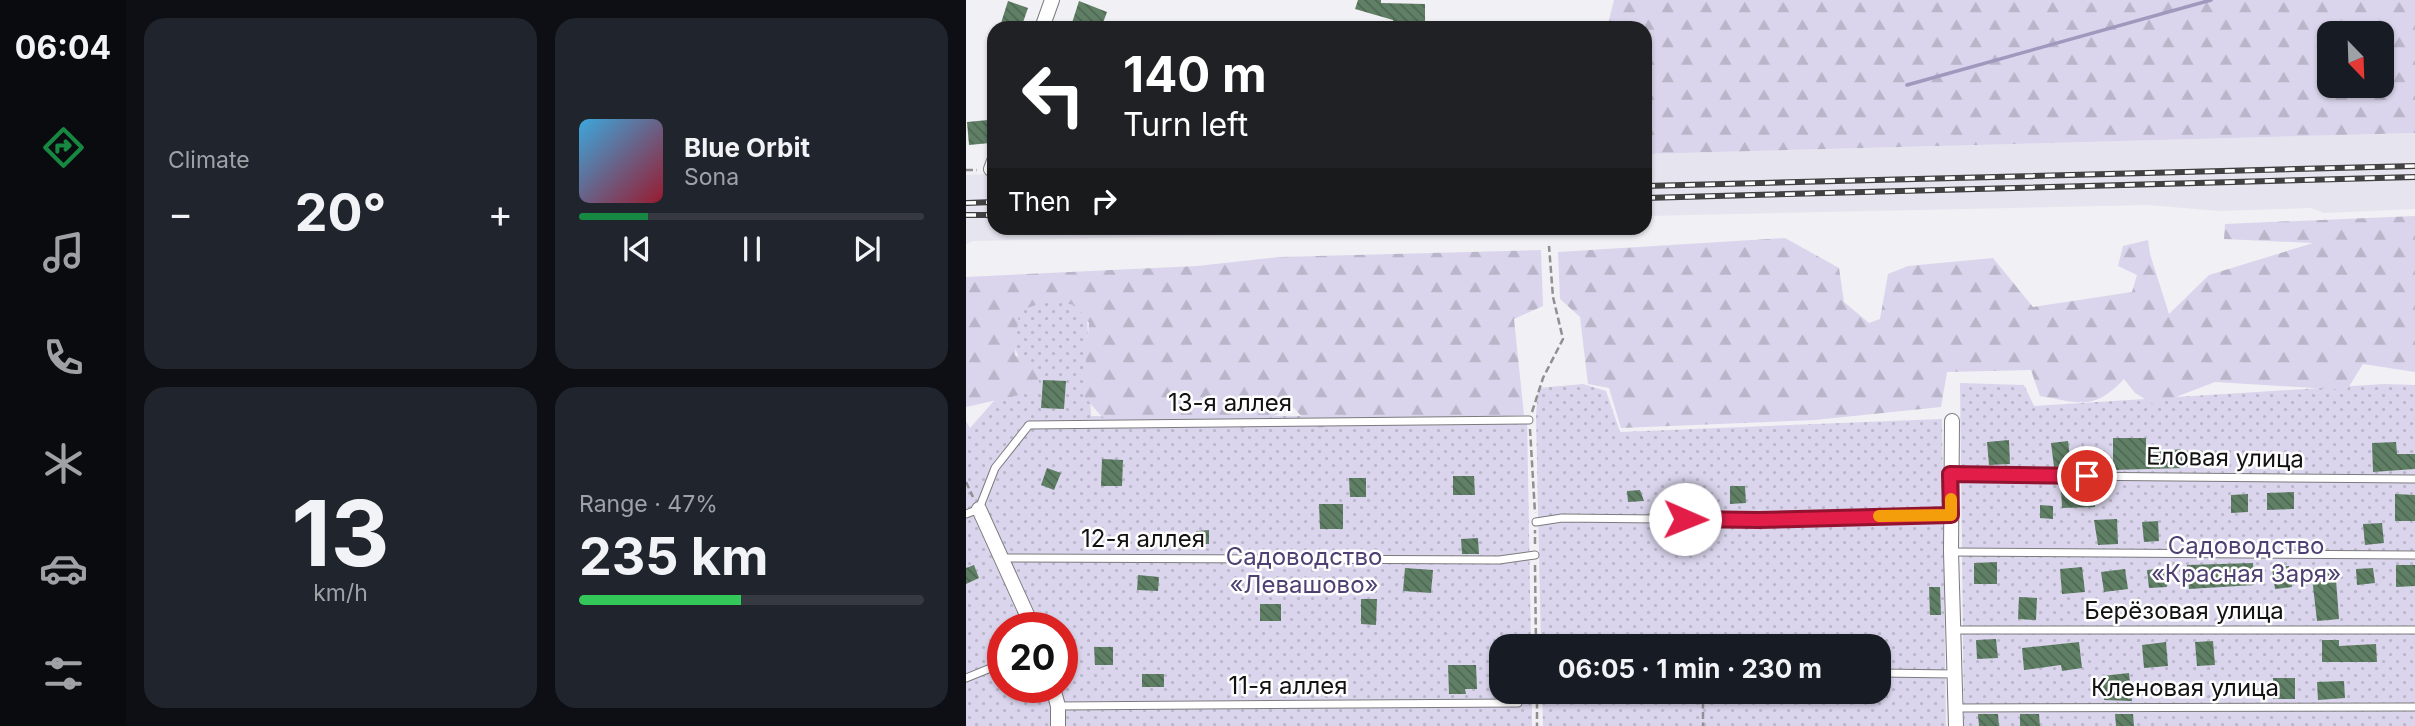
<!DOCTYPE html>
<html lang="en">
<head>
<meta charset="utf-8">
<style>
  :root { --surface:#171b24; --page:#20242c; --text:#f1f3f6; --muted:#9ea1a6; --line:#363941; --accent:#168841 }
  body { margin:0; font-family:Inter,sans-serif; background:var(--page); color:var(--text); height:100vh; display:flex; flex-direction:column; font-size:26px; white-space:nowrap }
  * { box-sizing:border-box; margin:0 }
  p { font-size:23px; color:var(--muted) }
  .icon { flex:none; width:38px; height:38px; fill:none; stroke:currentColor; stroke-width:2; stroke-linecap:round; stroke-linejoin:round }
  .map { position:relative; flex:1; overflow:hidden }
  .drawer { display:flex; flex-direction:column; gap:18px; padding:18px; background:#0d0f14; width:840px }
  .drawer>* { flex:none }
  .guide { position:absolute; left:21px; top:21px; width:665px; height:214px; border-radius:21px; box-shadow:0 2px 5px #0004; background:#202124; color:#fff; overflow:hidden }
  .needle { width:46px; rotate:157deg }
  .buttons { position:absolute; left:1351px; top:21px; display:grid; gap:14px }
  .buttons a { display:grid; place-items:center; width:77px; height:77px; border-radius:14px; background:var(--surface); box-shadow:0 2px 5px #0004; font-size:35px }
  .speed { position:absolute; left:21px; top:612px; display:flex; gap:14px; font-size:35px; font-weight:700; text-align:center }
  .speed>* { display:grid; place-content:center; width:91px; height:91px; border-radius:50%; background:var(--surface); box-shadow:0 2px 5px #0004; line-height:1 }
  .speed .limit { border:10px solid #d22; background:#fff; color:#111 }
  .pin { position:absolute; display:grid; place-items:center; width:60px; height:60px; color:#fff; margin:-30px; border:4px solid #fff; border-radius:50%; box-shadow:0 2px 7px #0007 }
  .me { position:absolute; width:77px; margin:-38px; rotate:91deg; stroke-linejoin:round; filter:drop-shadow(0 0 5px #0008) }
  .turn { display:flex; align-items:center; gap:24px; height:147px; padding:0 21px; font-size:32px }
  .turn .icon { width:91px; height:91px; stroke-width:2.5 }
  .turn b { display:block; font-size:49px; line-height:60px }
  .then { display:flex; align-items:center; height:66px; padding:0 21px; background:#0003; gap:14px; font-size:26px }
  .big { font-size:52px; font-weight:700; line-height:1.1 }
  .drawer .tile { flex:1; display:flex; flex-direction:column; justify-content:center; gap:10px; min-width:0; padding:0 24px; border-radius:21px; background:var(--page) }
  .drawer .dial { align-items:center; gap:0 }
  .dial b { font-size:91px; line-height:1 }
  .song { display:flex; align-items:center; gap:21px }
  .cover { width:84px; height:84px; border-radius:10px; background:linear-gradient(135deg,hsl(200 70% 55%),hsl(350 70% 35%)) }
  .played { height:7px; border-radius:4px; background:linear-gradient(90deg,var(--accent) 20%,var(--line) 20%) }
  .keys { display:flex; justify-content:space-around; direction:ltr }
  .heat { display:flex; justify-content:space-between; align-items:center; font-size:38px; direction:ltr }
  .charge { height:10px; border-radius:5px; background:linear-gradient(90deg,#34c759 47%,var(--line) 0) }
  .drawer .tiles { flex:1; display:grid; gap:18px; grid-template-columns:repeat(2,1fr) }
  .trip { position:absolute; left:523px; top:634px; width:402px; height:70px; border-radius:21px; background:var(--surface); box-shadow:0 2px 5px #0004; font-weight:700; line-height:70px; text-align:center }
  main { display:flex; flex:1; min-height:0 }
  .menu { display:flex; flex-direction:column; width:126px; justify-content:space-around; align-items:center; background:#090b0e; color:var(--muted) }
  .menu .icon { width:49px; height:49px }
  .menu .active { color:var(--accent) }
  .menu b { font-size:32px; color:var(--text) }
  .map>svg:first-child { display:block }
  .built { fill:#e6e4ef }
  .green { fill:url(#green-dots); fill-rule:evenodd }
  .forest { fill:url(#forest-firs); fill-rule:evenodd }
  .lines { fill:none; stroke-linecap:round; stroke-linejoin:round }
  .stream { stroke:#a198bd; stroke-width:3.5 }
  .building { fill:url(#building-back-hatch) }
  .lane-casing { stroke:#7b7b7e; stroke-width:9 }
  .street-casing { stroke:#7b7b7e; stroke-width:16 }
  .path { stroke:#908f92; stroke-width:2.5; stroke-dasharray:7 3.5; stroke-linecap:butt }
  .lane { stroke:#fff; stroke-width:7 }
  .street { stroke:#fff; stroke-width:14 }
  .rail-casing { stroke:#414142; stroke-width:6 }
  .rail { stroke:#fefeff; stroke-width:3.5; stroke-dasharray:10; stroke-linecap:butt }
  .route-casing { stroke:#92132f; stroke-width:18 }
  .route { stroke:#e11d48; stroke-width:12 }
  .slow { stroke:#f59e0b; stroke-width:12 }
  .labels { text-anchor:middle; stroke-width:5; stroke-linejoin:round; paint-order:stroke }
  .street-label { font-size:24px; fill:#121213; stroke:#fefeff }
  .park-label { font-size:24px; fill:#4e4072; stroke:#fefeff }
</style>
</head>
<body>
<main>
<nav class="menu">
<b>06:04</b>
<svg class="icon active" aria-label="directions" viewBox="0 0 24 24"><path d="M12 3l9 9-9 9-9-9zM9 14v-3h6M13 9l2 2-2 2"/></svg>
<svg class="icon" aria-label="music" viewBox="0 0 24 24"><path d="M9 18V5l10-2v13"/><circle cx="6" cy="18" r="3"/><circle cx="16" cy="16" r="3"/></svg>
<svg class="icon" aria-label="phone" viewBox="0 0 24 24"><path d="M5 4h4l2 5-3 2q2 4 5 5l2-3 5 2v4C11 20 4 13 5 4z"/></svg>
<svg class="icon" aria-label="climate" viewBox="0 0 24 24"><path d="M12 3v18M4 7l16 10M4 17L20 7"/></svg>
<svg class="icon" aria-label="car" viewBox="0 0 24 24"><path d="M5 17H2v-5l4-1 3-4h7l3 4 3 1v5h-3M9 17h6M6 11h13"/><circle cx="7" cy="17" r="2"/><circle cx="17" cy="17" r="2"/></svg>
<svg class="icon" aria-label="filters" viewBox="0 0 24 24"><path d="M4 7h16M4 17h16"/><circle cx="9" cy="7" r="2"/><circle cx="15" cy="17" r="2"/></svg>
</nav>
<section class="drawer">
<div class="tiles">
<div class="tile"><p>Climate</p>
<div class="heat"><a>−</a><b class="big">20°</b><a>+</a></div>
</div>
<div class="tile">
<div class="song"><i class="cover"></i><div><b>Blue Orbit</b><p>Sona</p></div></div>
<div class="played"></div>
<div class="keys"><svg class="icon" aria-label="previous" viewBox="0 0 24 24"><path d="M18 5L8 12l10 7zM5 5v14"/></svg><svg class="icon" aria-label="pause" viewBox="0 0 24 24"><path d="M8 5v14M16 5v14"/></svg><svg class="icon" aria-label="next" viewBox="0 0 24 24"><path d="M6 5l10 7-10 7zM19 5v14"/></svg></div>
</div>
<div class="tile dial"><b>13</b><p>km/h</p></div>
<div class="tile"><p>Range · 47%</p><b class="big">235 km</b><div class="charge"></div></div>
</div>
</section>
<div class="map">
<svg width="1449" height="726" viewBox="0 0 1449 726">
  <defs>
    <pattern id="green-dots" width="8" height="8" patternUnits="userSpaceOnUse" patternTransform="scale(1.75)"><rect width="8" height="8" fill="#dad5ec"/><path d="M2 2h.1M6 6h.1" fill="none" stroke="#bab6ca" stroke-width="1.8" stroke-linecap="round"/></pattern>
    <pattern id="forest-firs" width="22" height="20" patternUnits="userSpaceOnUse" patternTransform="scale(1.75)"><rect width="22" height="20" fill="#dad5ec"/><path d="M5 1l3.5 6h-7zM16 11l3.5 6h-7z" fill="#bab6ca"/></pattern>
    <pattern id="building-back-hatch" width="6" height="6" patternUnits="userSpaceOnUse" patternTransform="scale(1.75)"><rect width="6" height="6" fill="#608066"/><path d="M-1 5l2 2M0 0l6 6M5-1l2 2" fill="none" stroke="#4e6753"/></pattern>
  </defs>
  <rect width="100%" height="100%" fill="#f1f0f4"/>
  <!-- built -->
  <path class="built" d="M1449 133V209L1358 213 1345 208 1254 211 1181 205 679 216V154Z
    M28 174V228H560L7 241 0 244V175Z"/>
  <!-- green -->
  <path class="green" d="M120 288 125 416H561L565 646H536V691H566V726H0V421L4 428 57 368 30 300ZM37 628H96V688H37Z
    M994 383 1058 385 1068 406 1418 384 1449 385V726H998Z
    M617 384 640 391 654 432 976 419 980 726H577L576 691H914V646H575L570 416 572 388Z"/>
  <!-- forest -->
  <path class="forest" d="M648 0H1449V133L679 154V28H641ZM1363 33H1416V86H1363Z
    M1449 216V372L1397 364 1381 390 1249 382 1189 405 1169 393 1158 379C1128 411 1114 403 1074 396L1065 370 981 372 975 407 849 420 655 428 643 388 622 384 614 317 594 299 592 252 819 238 873 268 878 302 903 323 914 319 922 274 942 266 1027 258 1067 307 1166 292 1171 275 1152 266 1157 246 1182 240 1184 254 1203 314 1243 275 1347 243 1258 239 1259 224Z
    M575 250 577 306 548 319 558 415 346 428 328 408 272 430 136 417 117 395 123 323 109 305 81 301 53 311 49 355 69 367 75 390 0 407V277L231 266 314 257Z"/>
  <g class="lines">
    <!-- stream -->
    <path class="stream" d="M941 85 1245 0"/>
  </g>
  <!-- building -->
  <path class="building" d="M392 0H415V3L459 4V26H427V20L389 9Z
    M42 1 62 8 55 28 34 26Z
    M113 1 141 12 135 28H111L105 26Z
    M22 120 24 143 3 145 1 122Z
    M77 380 100 381 98 409 75 408Z
    M1147 438H1180V453L1215 449 1217 468 1147 470Z
    M1043 440 1044 464 1023 465 1021 442Z
    M1102 441 1105 465 1088 467 1085 443Z
    M1430 442 1431 454H1449V469L1407 472 1406 443Z
    M136 459 157 460 156 486H135Z
    M81 468 95 473 88 490 75 485Z
    M487 476H508L509 495H487Z
    M383 478H400V497H384Z
    M764 486H779L780 503 764 504Z
    M1128 486 1129 507 1096 508 1095 488Z
    M674 490 678 501 662 502 661 491Z
    M1328 492V509L1301 510V493Z
    M1282 494V512L1265 513V495Z
    M1429 494 1449 495V521H1429Z
    M353 504H377V529H354Z
    M1074 505 1087 506V519L1074 518Z
    M1151 519 1152 544 1132 545 1128 520Z
    M1192 521 1193 541 1178 542 1176 522Z
    M1416 523 1418 543 1399 545 1397 524Z
    M243 530V544H230V531Z
    M512 538 513 554H496L495 539Z
    M1031 562V584H1008V563Z
    M1287 563 1288 585 1223 589 1221 565Z
    M8 565 13 578 0 584V568Z
    M1430 565H1449V586L1430 587Z
    M1323 566 1326 587 1309 589 1306 568Z
    M1116 567 1119 592 1096 594 1094 569Z
    M1369 567 1373 619 1351 621 1345 569Z
    M439 568 467 570 465 593 437 591Z
    M1199 568 1201 587 1183 588 1181 570Z
    M1407 568 1409 583 1391 585 1390 569Z
    M1159 569 1162 589 1138 592 1135 572Z
    M172 575 193 577 192 591 171 590Z
    M963 587H974L975 615H964Z
    M1053 597 1071 598 1070 620 1052 619Z
    M395 599H411L410 625 395 624Z
    M294 604H315V621H294Z
    M1030 639 1032 658 1011 659 1010 640Z
    M1356 640H1373V646L1410 644 1411 662H1356Z
    M1247 641 1249 665 1231 666 1229 642Z
    M1113 642 1116 668 1096 671 1095 665 1058 670 1056 648Z
    M1200 642 1202 666 1178 668 1176 645Z
    M128 647H147V665H129Z
    M482 665H510L511 689H499L500 694H483Z
    M1163 673 1166 701 1138 700 1136 676Z
    M176 674H198V687H176Z
    M1307 678H1329V699H1307Z
    M1378 681 1379 698 1352 700 1351 682Z
    M593 691V703L578 704 577 692Z
    M1012 714H1032L1033 726H1013Z
    M1054 714H1073L1074 726H1054Z
    M1149 714H1167L1168 726H1150Z"/>
  <g class="lines">
    <!-- lane casing -->
    <g class="lane-casing">
      <path id="lane" d="M984 475 1449 479
        M0 514 13 509 29 468 63 425 563 420
        M570 522 596 518 793 520 985 515
        M985 552 1449 555
        M36 558 533 560 569 555
        M987 630H1449
        M914 673 988 674
        M0 678 37 663
        M92 706 552 703
        M990 708 1449 707"/>
    </g>
    <!-- street casing -->
    <g class="street-casing">
      <path id="street" d="M76 28 86 0
        M25 169 28 161
        M986 421 985 552 990 726
        M13 509 67 628
        M87 688 92 706V726"/>
    </g>
    <!-- path -->
    <path class="path" d="M0 170H11
      M566 412 577 378 597 339 587 297 583 246
      M564 429 569 513
      M0 482 7 497
      M569 544V530
      M569 565 570 646
      M571 691V726
      M737 691V726"/>
    <!-- lane -->
    <use href="#lane" class="lane"/>
    <!-- street -->
    <use href="#street" class="street"/>
    <!-- rail casing -->
    <g class="rail-casing">
      <path id="rail" d="M679 186 1449 166
        M679 198 1449 177
        M0 203 28 202
        M0 215H28"/>
    </g>
    <!-- rail -->
    <use href="#rail" class="rail"/>
  </g>
  <g class="lines">
    <!-- route casing -->
    <g class="route-casing">
      <path id="route" d="M719 519 793 520 985 515 984 474 1121 476"/>
    </g>
    <!-- route -->
    <use href="#route" class="route"/>
    <!-- slow -->
    <path class="slow" d="M913 516 985 515V499"/>
  </g>
  <g class="labels">
    <!-- street labels -->
    <g class="street-label">
      <text x="264" y="411">13-я аллея</text>
      <text transform="translate(1259 458) rotate(1)" y="8">Еловая улица</text>
      <text x="177" y="547">12-я аллея</text>
      <text x="1218" y="619">Берёзовая улица</text>
      <text x="322" y="694">11-я аллея</text>
      <text x="1219" y="696">Кленовая улица</text>
    </g>
    <!-- park labels -->
    <g class="park-label">
      <text x="1280" y="554">Садоводство<tspan x="1280" dy="28">«Красная Заря»</tspan></text>
      <text x="338" y="565">Садоводство<tspan x="338" dy="28">«Левашово»</tspan></text>
    </g>
  </g>
</svg>
<div class="buttons">
<a><svg class="needle" viewBox="-14 -14 28 28"><path d="M0-13l5 13h-10z" fill="#e53935"/><path d="M0 13l5-13h-10z" fill="#9ea1a6"/></svg></a>
</div>
<div class="speed"><div class="limit">20</div></div>
<div class="pin" style="left:1121px;top:476px;background:#d93025"><svg class="icon" aria-label="arrive" viewBox="0 0 24 24"><path d="M6 21V4h12l-3 4 3 4H6"/></svg></div>
<svg class="me" style="left:719px;top:519px" viewBox="-20 -20 40 40"><circle r="19" fill="#fff"/><path d="M0-13L10 11 0 6-10 11z" fill="#e11d48"/></svg>
<div class="trip">06:05 · 1 min · 230 m</div>
<div class="guide">
<div class="turn"><svg class="icon" aria-label="left" viewBox="0 0 24 24"><path d="M17 20v-9H6M10 6l-5 5 5 5"/></svg><div><b>140 m</b>Turn left</div></div>
<div class="then">Then<svg class="icon" aria-label="right" viewBox="0 0 24 24"><path d="M7 20v-9h11M14 6l5 5-5 5"/></svg></div>
</div>
</div>
</main>
</body>
</html>
